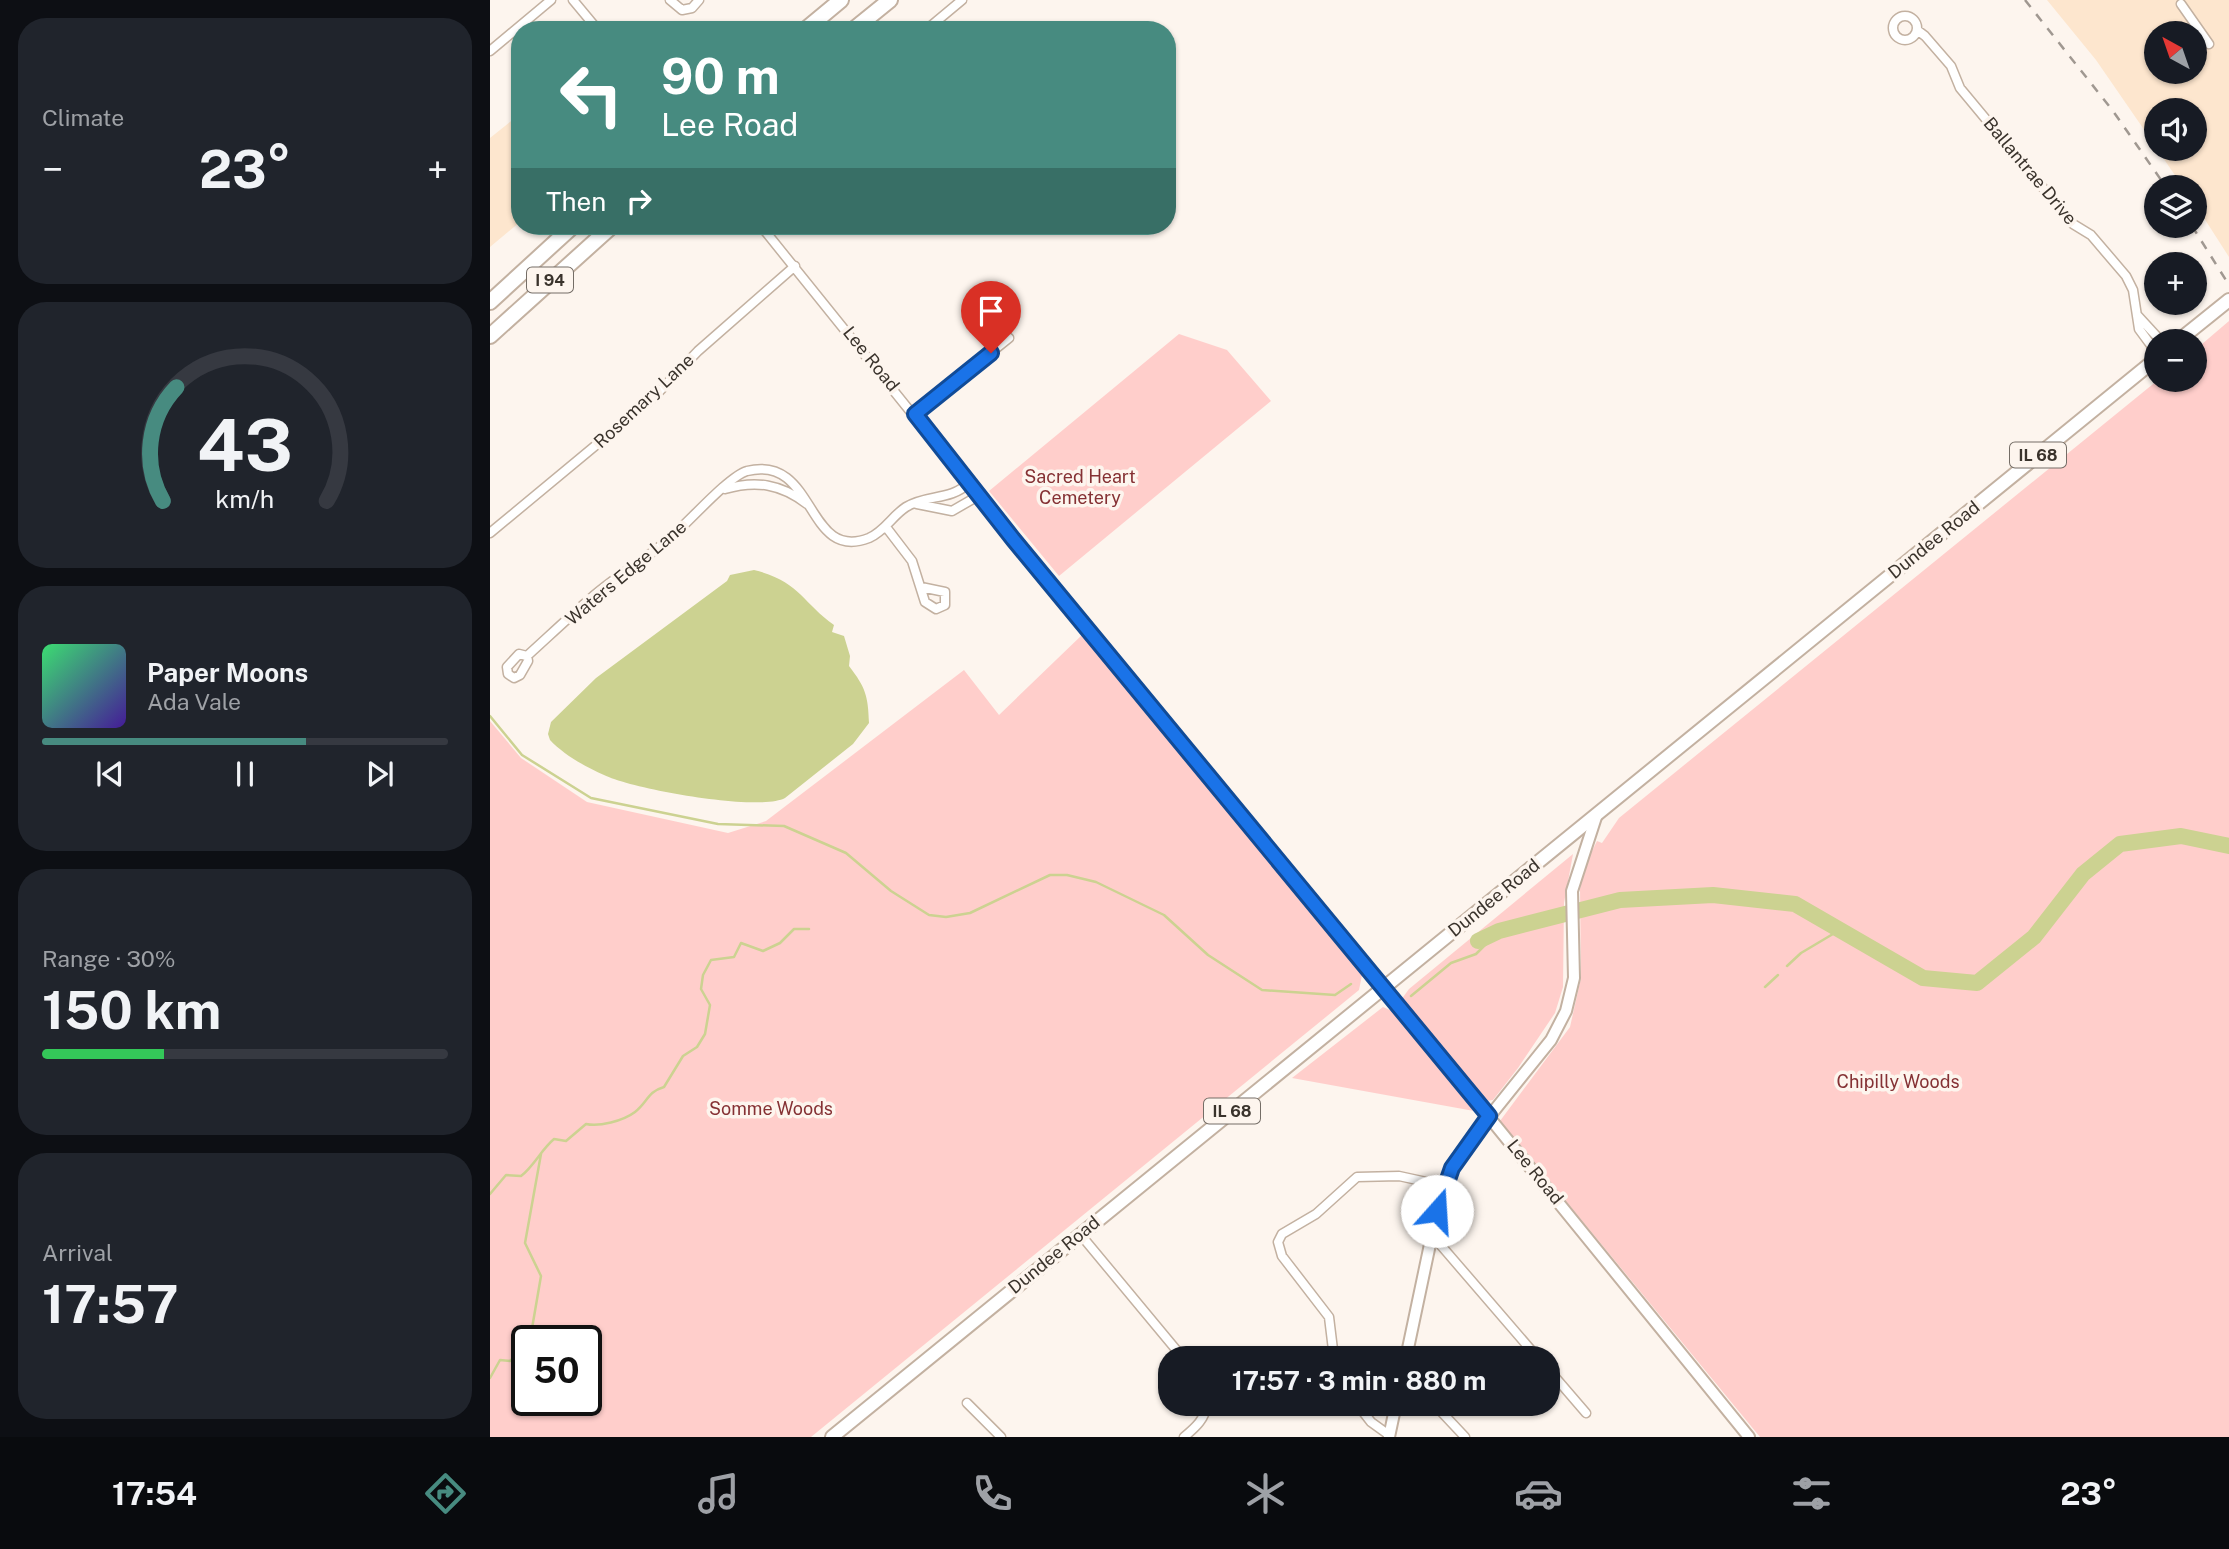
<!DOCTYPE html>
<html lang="en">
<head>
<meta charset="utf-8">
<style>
  :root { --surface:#171b24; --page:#20242c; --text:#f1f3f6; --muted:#9ea1a6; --line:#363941; --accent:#478b80 }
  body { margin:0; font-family:"Public Sans",sans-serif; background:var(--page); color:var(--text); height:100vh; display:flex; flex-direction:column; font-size:26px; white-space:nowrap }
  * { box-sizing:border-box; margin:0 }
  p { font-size:23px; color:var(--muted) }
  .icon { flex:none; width:38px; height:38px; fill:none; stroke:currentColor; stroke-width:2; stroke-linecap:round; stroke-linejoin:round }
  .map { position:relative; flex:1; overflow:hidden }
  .panel { display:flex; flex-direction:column; gap:18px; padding:18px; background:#0d0f14; width:490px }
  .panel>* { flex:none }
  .top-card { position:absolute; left:21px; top:21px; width:665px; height:214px; border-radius:28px; box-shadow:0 2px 5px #0004; background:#478b80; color:#fff; overflow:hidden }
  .needle { width:46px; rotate:320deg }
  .controls { position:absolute; left:1654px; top:21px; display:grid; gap:14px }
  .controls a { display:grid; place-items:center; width:63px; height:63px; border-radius:50%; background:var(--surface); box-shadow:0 2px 5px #0004; font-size:35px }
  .speed { position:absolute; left:21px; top:1325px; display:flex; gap:14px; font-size:35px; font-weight:700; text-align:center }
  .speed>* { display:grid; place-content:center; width:91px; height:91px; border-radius:50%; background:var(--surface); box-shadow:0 2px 5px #0004; line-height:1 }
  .speed .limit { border:4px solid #111; border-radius:10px; background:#fff; color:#111 }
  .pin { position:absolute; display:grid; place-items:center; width:60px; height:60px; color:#fff; margin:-72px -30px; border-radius:50% 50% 50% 0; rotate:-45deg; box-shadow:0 0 7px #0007 }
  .pin .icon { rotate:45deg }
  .me { position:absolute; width:77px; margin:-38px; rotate:19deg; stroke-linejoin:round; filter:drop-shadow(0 0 5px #0008) }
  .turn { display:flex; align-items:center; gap:24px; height:147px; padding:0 35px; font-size:32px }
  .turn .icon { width:91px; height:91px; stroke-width:2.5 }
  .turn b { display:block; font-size:49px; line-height:60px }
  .then { display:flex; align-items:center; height:66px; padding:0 35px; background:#0003; gap:14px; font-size:26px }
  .big { font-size:52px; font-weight:700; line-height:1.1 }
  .panel .card { flex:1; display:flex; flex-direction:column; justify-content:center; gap:10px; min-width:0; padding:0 24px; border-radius:28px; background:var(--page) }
  .panel .dial { align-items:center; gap:0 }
  .dial svg { height:182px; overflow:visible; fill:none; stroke:var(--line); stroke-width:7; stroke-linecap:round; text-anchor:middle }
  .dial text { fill:var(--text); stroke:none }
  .song { display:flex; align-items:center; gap:21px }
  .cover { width:84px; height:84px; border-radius:10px; background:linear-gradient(135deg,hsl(140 70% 55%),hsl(260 70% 35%)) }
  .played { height:7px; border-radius:4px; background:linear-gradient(90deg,var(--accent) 65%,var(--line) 65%) }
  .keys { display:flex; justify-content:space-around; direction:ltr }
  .heat { display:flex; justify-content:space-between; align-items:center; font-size:38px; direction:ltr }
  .charge { height:10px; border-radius:5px; background:linear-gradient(90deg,#34c759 30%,var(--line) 0) }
  .trip { position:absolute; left:668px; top:1346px; width:402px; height:70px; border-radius:28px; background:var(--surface); box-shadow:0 2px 5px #0004; font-weight:700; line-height:70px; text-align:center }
  .dock { display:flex; height:112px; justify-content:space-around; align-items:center; background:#090b0e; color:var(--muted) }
  .dock .icon { width:49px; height:49px }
  .dock .on { color:var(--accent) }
  .dock b { font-size:32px; color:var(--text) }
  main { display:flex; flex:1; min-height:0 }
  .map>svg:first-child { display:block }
  .built { fill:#fde6ce; fill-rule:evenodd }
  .green { fill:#ffcecb; fill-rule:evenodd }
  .water { fill:#ccd291 }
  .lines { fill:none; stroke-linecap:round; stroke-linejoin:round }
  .stream { stroke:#ccd291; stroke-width:2.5 }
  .river { stroke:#ccd291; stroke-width:16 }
  .street-casing { stroke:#c3b1a1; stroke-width:11 }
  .secondary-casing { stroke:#c3b1a1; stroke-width:14 }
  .primary-casing { stroke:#c3b1a1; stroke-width:16 }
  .highway-casing { stroke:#c3b1a1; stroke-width:18 }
  .street { stroke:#fff; stroke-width:8 }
  .secondary { stroke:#fff; stroke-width:10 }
  .primary { stroke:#fff; stroke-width:12 }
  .highway { stroke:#fff; stroke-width:14 }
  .rail { stroke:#a09891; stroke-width:2.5; stroke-dasharray:9 9; stroke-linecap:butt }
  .route-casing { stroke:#114b97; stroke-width:18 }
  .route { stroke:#1a73e8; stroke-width:12 }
  .labels { text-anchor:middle; stroke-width:7; stroke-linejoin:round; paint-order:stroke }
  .shield { fill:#fdf5ee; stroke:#746d66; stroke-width:2 }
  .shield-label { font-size:16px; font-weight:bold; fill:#3a332c }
  .street-label { font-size:18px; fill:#3a332c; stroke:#fdf5ee }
  .park-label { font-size:18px; fill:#853134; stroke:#fdf5ee }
</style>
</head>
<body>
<main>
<section class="panel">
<div class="card"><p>Climate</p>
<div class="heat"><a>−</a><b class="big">23°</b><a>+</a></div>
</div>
<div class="card dial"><svg viewBox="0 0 100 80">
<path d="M14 69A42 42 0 1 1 86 69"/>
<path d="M14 69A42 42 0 0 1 20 19" stroke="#478b80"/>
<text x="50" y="56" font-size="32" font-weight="700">43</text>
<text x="50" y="72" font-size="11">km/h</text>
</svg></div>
<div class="card">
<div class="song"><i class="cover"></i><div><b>Paper Moons</b><p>Ada Vale</p></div></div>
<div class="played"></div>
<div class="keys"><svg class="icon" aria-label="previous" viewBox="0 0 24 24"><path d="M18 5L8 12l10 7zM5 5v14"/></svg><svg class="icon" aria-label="pause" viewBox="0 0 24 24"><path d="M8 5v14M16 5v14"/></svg><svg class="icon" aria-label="next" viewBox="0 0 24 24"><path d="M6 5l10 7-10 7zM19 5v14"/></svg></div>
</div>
<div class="card"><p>Range · 30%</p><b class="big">150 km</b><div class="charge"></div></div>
<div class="card"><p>Arrival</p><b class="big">17:57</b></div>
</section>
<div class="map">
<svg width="1739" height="1437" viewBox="0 0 1739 1437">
  <rect width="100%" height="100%" fill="#fdf5ee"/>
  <!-- built -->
  <path class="built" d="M1557 0H1739V257L1705 204 1704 187H1693L1667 149H1704V110H1666V147L1606 60ZM1666 33H1704V72H1666Z
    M30 114V222L0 247V138Z"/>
  <!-- green -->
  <path class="green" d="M1739 321V1437H1270L1010 1121 1080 1027 1091 978 1090 889 1095 865 1107 841 1112 843 1129 818 1668 380H1704L1705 350Z
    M689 334 737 350 781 401 569 576 499 491Z
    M593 634 865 966 872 975 869 990 321 1437H0V721L31 758 97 802 238 833 276 821 474 670 509 715ZM37 1340H96V1400H37Z
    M1083 854 1074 903 1073 987 1065 1013 1028 1068 1003 1100 995 1101 911 1000 919 989Z
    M893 1007 902 1011 984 1111 802 1078Z"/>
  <!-- water -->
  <path class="water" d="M264 570C309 581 312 602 344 625L342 632 354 636 360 656 359 666C376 688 378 696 379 723L363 744 295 798C269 812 142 789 114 775 96 767 74 755 60 740L58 734 61 722 106 678 237 581 240 575Z"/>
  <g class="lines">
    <!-- stream -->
    <path class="stream" d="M0 716 32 755 101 798 228 824 294 826 356 853 401 891 439 915 456 917 480 913 560 875H577L606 882 674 915 718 955 772 990 845 995 861 984
      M1297 966 1311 953 1348 931
      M1275 987 1288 975
      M921 996 961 963 986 954 1009 931
      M0 1194 16 1175 31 1176C44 1166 51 1150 64 1139L76 1141 96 1124C109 1127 133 1121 145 1112 158 1102 157 1092 174 1087L193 1056 207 1047 215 1034 220 1005 211 989 213 975 221 960 244 957 251 943 273 951 290 943 304 929H319
      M40 1340 51 1276 35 1243 51 1154
      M0 1378 10 1360 20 1361 37 1345"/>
    <!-- river -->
    <path class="river" d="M988 941 1009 931 1130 900 1223 895 1305 904 1433 978 1487 983 1544 937 1593 874 1630 844 1691 836 1739 846"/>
    <!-- street casing -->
    <g class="street-casing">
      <path id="street" d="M83 0 108 30
        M180 0 192 10 202 8 209 0
        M1691 4 1719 44
        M1403 28a12 12 0 1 1 24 0a12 12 0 1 1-24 0Z
        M436 30 472 0
        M1427 30 1435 36 1461 66 1470 88 1583 224 1601 235 1636 276 1643 290 1649 329 1666 352
        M0 51 61 0
        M271 226 523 539 894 988
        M1648 316 1671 341
        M425 414 519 338
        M235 489C266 480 291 484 317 504
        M427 504 462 511 488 496
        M396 527 422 561 435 602 446 609 455 605V592L431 587
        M0 533 164 397 208 351 305 266
        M37 656 38 661 30 675 24 678 18 674 17 667 29 654 37 656C58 637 79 617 100 599 125 576 156 560 181 537 198 523 239 476 257 471 327 454 315 563 379 538 395 531 402 516 416 507 437 494 460 501 479 483
        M590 1234 693 1358
        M942 1235 1048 1358
        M844 1358 839 1317 792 1256 788 1242 792 1234 826 1214 867 1177 909 1176 955 1186
        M1059 1370 1096 1413
        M477 1403 511 1437
        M867 1404 881 1422 899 1435
        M944 1404 975 1437
        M694 1437C706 1427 715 1419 717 1404"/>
    </g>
    <!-- secondary casing -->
    <g class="secondary-casing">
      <path id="secondary" d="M894 988 1259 1437
        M916 1358 947 1211 962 1168 987 1132 1061 1040 1076 1011 1084 978 1082 891 1107 814
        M899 1437 906 1404"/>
    </g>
    <!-- primary casing -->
    <g class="primary-casing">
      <path id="primary" d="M1688 341 1739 300
        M342 1437 1666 359"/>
    </g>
    <!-- highway casing -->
    <g class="highway-casing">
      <path id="highway" d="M315 30 351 0
        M363 30 400 0
        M0 302 83 226
        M0 336 122 226"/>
    </g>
    <!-- street -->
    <use href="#street" class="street"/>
    <!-- secondary -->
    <use href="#secondary" class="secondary"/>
    <!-- primary -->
    <use href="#primary" class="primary"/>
    <!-- highway -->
    <use href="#highway" class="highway"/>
    <!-- rail -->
    <path class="rail" d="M1535 0 1623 111 1676 187
      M1702 226 1739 285"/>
  </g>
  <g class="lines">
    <!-- route casing -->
    <g class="route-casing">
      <path id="route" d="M501 353 425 414 523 539 999 1116 962 1168 947 1211"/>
    </g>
    <!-- route -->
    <use href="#route" class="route"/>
  </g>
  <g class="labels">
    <!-- shield labels -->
    <g class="shield">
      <rect x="37" y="267.5" width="46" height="25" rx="5"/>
      <rect x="1520" y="442.5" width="56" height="25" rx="5"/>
      <rect x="714" y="1098.5" width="56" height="25" rx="5"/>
    </g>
    <g class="shield-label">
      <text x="60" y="286">I 94</text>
      <text x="1548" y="461">IL 68</text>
      <text x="742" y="1117">IL 68</text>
    </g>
    <!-- street labels -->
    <g class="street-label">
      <text transform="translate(1540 171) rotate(50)" y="6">Ballantrae Drive</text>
      <text transform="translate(381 359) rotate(51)" y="6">Lee Road</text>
      <text transform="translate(154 401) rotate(-43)" y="6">Rosemary Lane</text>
      <text transform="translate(1444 540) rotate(-39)" y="6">Dundee Road</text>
      <text transform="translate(136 573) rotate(-40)" y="6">Waters Edge Lane</text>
      <text transform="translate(1004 898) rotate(-39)" y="6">Dundee Road</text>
      <text transform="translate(1045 1172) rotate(51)" y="6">Lee Road</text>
      <text transform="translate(564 1255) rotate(-39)" y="6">Dundee Road</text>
    </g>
    <!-- park labels -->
    <g class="park-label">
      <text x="590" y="483">Sacred Heart<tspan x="590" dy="21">Cemetery</tspan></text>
      <text x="1408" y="1088">Chipilly Woods</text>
      <text x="281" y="1115">Somme Woods</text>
    </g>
  </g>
</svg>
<div class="controls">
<a><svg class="needle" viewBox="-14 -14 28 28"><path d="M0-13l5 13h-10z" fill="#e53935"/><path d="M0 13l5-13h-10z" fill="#9ea1a6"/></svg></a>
<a><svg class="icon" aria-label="sound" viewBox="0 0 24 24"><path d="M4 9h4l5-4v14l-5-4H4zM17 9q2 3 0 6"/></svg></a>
<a><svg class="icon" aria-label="layers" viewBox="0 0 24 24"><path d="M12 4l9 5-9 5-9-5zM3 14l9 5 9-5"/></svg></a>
<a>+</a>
<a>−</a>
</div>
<div class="speed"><div class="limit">50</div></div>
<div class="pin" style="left:501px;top:353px;background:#d93025"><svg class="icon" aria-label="arrive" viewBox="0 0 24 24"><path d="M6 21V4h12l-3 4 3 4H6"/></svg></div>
<svg class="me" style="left:947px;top:1211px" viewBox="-20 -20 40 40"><circle r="19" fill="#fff"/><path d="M0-13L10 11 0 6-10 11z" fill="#1a73e8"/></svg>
<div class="trip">17:57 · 3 min · 880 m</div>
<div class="top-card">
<div class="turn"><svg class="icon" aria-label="left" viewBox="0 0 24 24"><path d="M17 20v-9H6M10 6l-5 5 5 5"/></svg><div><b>90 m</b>Lee Road</div></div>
<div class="then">Then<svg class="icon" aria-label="right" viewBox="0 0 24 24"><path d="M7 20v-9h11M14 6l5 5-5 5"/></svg></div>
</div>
</div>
</main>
<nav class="dock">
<b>17:54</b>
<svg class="icon on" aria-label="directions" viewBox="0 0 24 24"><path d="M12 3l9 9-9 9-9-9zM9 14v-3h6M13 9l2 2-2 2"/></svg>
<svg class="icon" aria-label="music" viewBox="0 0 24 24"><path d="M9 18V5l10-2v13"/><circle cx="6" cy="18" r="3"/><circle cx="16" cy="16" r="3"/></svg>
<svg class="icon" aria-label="phone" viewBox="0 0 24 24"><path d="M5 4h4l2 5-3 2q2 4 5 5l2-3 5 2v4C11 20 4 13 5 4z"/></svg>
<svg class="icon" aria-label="climate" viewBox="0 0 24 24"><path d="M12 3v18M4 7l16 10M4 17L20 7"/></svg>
<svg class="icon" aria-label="car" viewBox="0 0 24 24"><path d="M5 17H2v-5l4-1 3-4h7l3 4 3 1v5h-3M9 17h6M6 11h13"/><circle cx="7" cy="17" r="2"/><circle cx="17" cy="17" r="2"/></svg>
<svg class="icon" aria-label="filters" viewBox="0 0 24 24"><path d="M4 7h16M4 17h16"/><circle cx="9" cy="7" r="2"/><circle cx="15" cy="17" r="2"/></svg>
<b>23°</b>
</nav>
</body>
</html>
